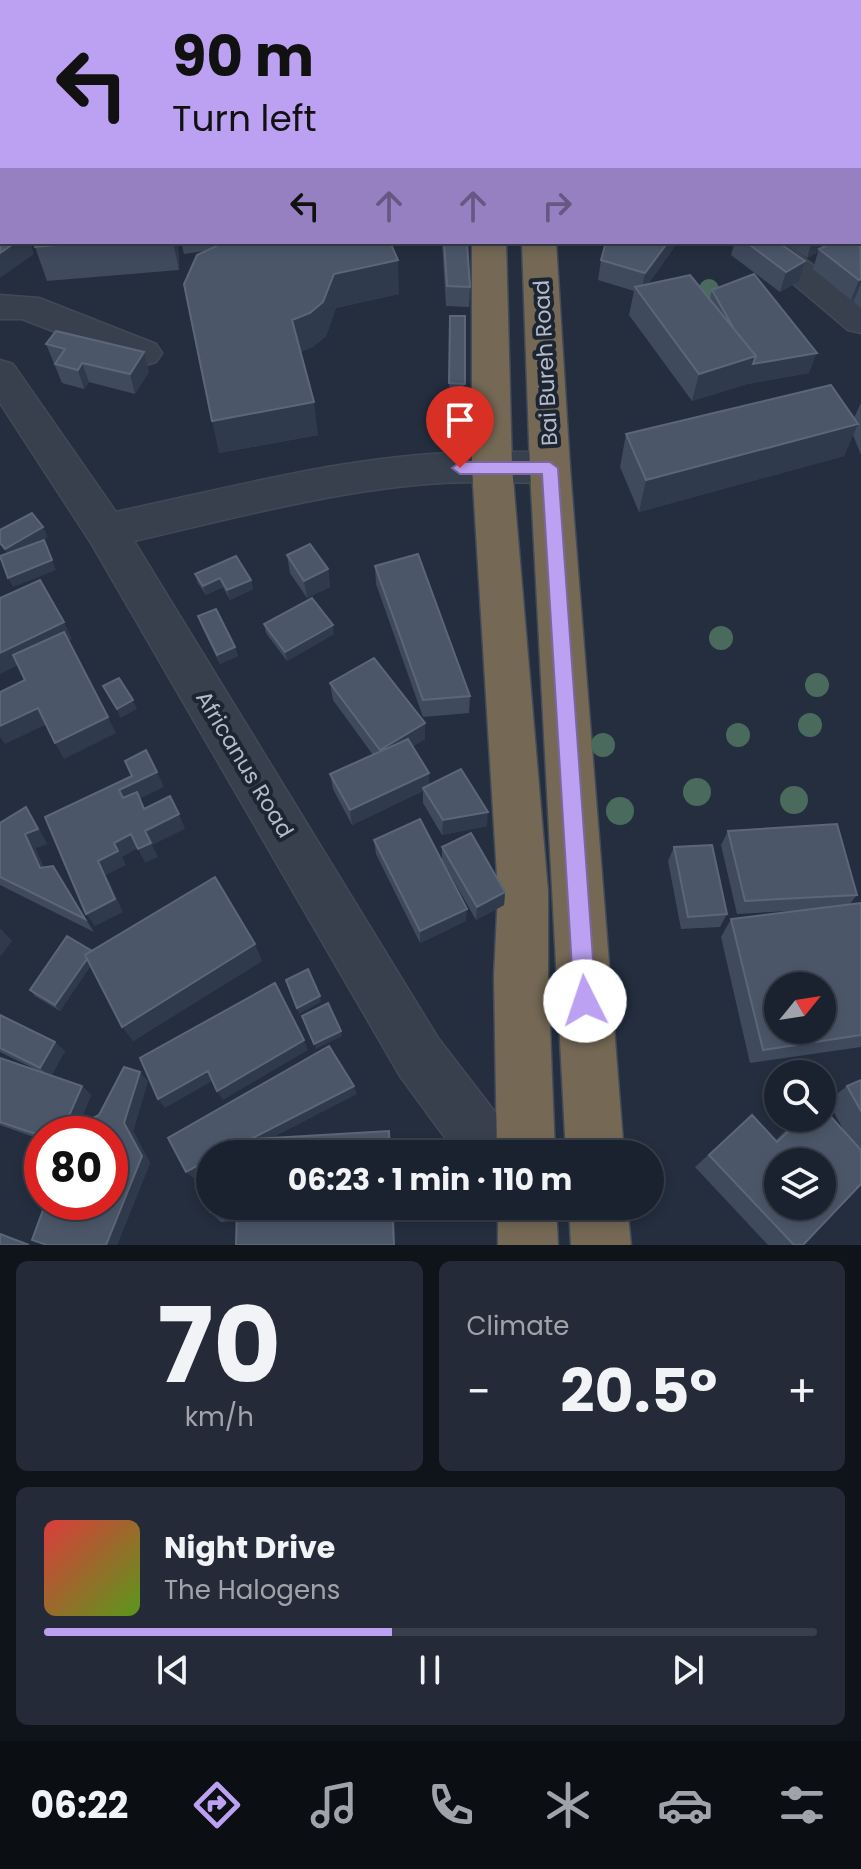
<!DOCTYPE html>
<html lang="en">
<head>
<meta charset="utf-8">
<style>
  :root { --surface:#1b222f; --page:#242a37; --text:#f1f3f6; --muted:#a0a4aa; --line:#393f4b; --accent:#bca0f2 }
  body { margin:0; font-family:Poppins,sans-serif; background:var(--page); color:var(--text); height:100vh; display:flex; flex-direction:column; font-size:30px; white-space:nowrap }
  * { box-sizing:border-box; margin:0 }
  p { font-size:26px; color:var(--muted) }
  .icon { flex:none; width:44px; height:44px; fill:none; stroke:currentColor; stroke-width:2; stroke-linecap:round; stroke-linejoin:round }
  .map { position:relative; height:1245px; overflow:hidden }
  .panel { display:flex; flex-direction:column; gap:16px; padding:16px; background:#0f131a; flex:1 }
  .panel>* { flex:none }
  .banner { position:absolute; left:0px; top:0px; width:862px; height:244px; box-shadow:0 4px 12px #0003,0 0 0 2px var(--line); background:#bca0f2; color:#111; overflow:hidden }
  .needle { width:52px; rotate:60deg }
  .controls { position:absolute; left:764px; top:972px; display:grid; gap:16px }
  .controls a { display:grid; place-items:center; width:72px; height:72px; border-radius:50%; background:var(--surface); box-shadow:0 4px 12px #0003,0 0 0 2px var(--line); font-size:40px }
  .speed { position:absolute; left:24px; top:1116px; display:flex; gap:16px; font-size:40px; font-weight:700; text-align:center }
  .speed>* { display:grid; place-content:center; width:104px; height:104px; border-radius:50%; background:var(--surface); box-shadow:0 4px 12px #0003,0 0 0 2px var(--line); line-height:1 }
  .speed .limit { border:12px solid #d22; background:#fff; color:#111 }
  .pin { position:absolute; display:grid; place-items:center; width:68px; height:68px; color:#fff; margin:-82px -34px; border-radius:50% 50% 50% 0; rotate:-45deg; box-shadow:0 0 8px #0007 }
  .pin .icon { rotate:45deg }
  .me { position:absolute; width:88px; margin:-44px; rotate:356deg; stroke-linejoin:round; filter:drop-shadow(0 0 6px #0008) }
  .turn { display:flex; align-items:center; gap:28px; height:168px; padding:0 40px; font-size:36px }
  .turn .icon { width:104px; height:104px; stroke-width:2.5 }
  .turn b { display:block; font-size:56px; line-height:68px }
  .lanes { display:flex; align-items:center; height:76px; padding:0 40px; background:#0003; justify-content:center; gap:40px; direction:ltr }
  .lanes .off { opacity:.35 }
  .big { font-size:60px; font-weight:700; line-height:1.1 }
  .panel .card { flex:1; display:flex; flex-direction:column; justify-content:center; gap:12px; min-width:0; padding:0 28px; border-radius:12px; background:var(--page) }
  .panel .dial { align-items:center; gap:0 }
  .dial b { font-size:104px; line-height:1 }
  .song { display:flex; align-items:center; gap:24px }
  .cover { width:96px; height:96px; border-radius:12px; background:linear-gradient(135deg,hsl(0 70% 55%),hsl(90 70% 35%)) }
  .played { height:8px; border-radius:4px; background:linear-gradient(90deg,var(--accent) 45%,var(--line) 45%) }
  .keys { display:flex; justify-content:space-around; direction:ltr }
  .heat { display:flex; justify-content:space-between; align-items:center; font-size:44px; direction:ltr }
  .panel .tiles { flex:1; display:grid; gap:16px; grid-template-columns:1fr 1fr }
  .card:last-child { grid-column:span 2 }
  .trip { position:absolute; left:196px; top:1140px; width:468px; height:80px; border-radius:40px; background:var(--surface); box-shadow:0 4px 12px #0003,0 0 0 2px var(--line); font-weight:700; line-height:80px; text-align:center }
  .tabs { display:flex; height:128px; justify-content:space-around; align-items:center; background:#0b0e13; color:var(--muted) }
  .tabs .icon { width:56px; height:56px }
  .tabs .selected { color:var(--accent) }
  .tabs b { font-size:36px; color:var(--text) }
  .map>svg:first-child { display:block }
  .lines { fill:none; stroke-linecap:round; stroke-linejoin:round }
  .minor-casing { stroke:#414957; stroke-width:3 }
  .highway-casing { stroke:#434b59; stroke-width:3 }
  .minor { fill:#38404e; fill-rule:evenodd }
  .highway { fill:#756955; fill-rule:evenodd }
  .tree { fill:#4a6a5e }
  .wall { fill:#3f4a5d }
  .shaded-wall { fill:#2f3a4c }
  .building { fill:#4b5769; stroke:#5c6678; stroke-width:2; fill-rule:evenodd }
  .route { fill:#bca0f2; stroke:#7a689d; stroke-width:2 }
  .labels { text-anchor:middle; stroke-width:8; stroke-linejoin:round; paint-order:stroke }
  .street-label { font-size:22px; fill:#b4bbc9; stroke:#1d2533 }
</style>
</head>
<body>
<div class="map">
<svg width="861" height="1245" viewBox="0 0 861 1245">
  <rect width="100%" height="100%" fill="#242e3f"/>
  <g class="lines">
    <!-- minor casing -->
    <g class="minor-casing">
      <path id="minor" d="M861 3V21L860 22V4Z
        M0 130H2V150H0Z
        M744 242H783L861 302V333L848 330Z
        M0 295 39 298 156 344 162 353 156 362 143 366 22 319H0Z
        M0 360 13 364 116 512C238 486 360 452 485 452 511 452 539 450 564 457L570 468 564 479 550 483C505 482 460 481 416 485 320 494 227 520 134 541L438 1038 512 1134 521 1154H457L400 1076 91 543 0 403Z"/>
    </g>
    <!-- highway casing -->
    <g class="highway-casing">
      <path id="highway" d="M448 0H476V2H448Z
        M480 0H508L509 2H481Z
        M472 242H506L512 467 548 892V976L555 1154H497L494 976 498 892 472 467Z
        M522 242H556L570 468 624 1154H566L530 468Z
        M498 1206H556L558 1245H498Z
        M569 1206H627L631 1245H571Z"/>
    </g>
    <!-- minor -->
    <use href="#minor" class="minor"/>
    <!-- highway -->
    <use href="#highway" class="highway"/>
  </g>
  <!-- trees -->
  <g class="tree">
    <circle cx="709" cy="289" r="10"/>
    <circle cx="721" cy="638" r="12"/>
    <circle cx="817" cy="685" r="12"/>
    <circle cx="810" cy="725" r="12"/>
    <circle cx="738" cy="735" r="12"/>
    <circle cx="603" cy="745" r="12"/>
    <circle cx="697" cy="792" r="14"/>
    <circle cx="794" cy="800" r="14"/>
    <circle cx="620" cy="811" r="14"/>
  </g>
  <!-- wall -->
  <path class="wall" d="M0 0H11L10 2H2V8L0 7Z
    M20 0H271L266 2H21Z
    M527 0H577L578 2H527Z
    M700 0H842L840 2H701Z
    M2 21V96L0 95V23Z
    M860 81H861V116L860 115Z
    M860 168H861V219H860Z
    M861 228V309L854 302 855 298 851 300 813 269 818 252 807 258 785 242H860Z
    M36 242H178L179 270 47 281 35 247Z
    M181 242H390L399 294 336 308 326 336 313 347 300 352 318 435 219 453 205 251 184 254Z
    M442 242H467L470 287 469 307 446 306Z
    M678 242 648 284 710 299 712 290 809 373 747 384 692 401 629 315 634 291 598 280 601 260Z
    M735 242H778L805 261 799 281 780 292 731 255Z
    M450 316H465L464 394H449Z
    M46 344 149 372 135 394 89 382 84 389 62 383Z
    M861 403V455L853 435 844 456 639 512 620 467 626 434 854 418Z
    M287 555 328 569 330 587 307 598 290 573Z
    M375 566 470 696 469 713 423 717 376 584Z
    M195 574 251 580 253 589 230 600 223 587 206 595 198 583Z
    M198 616 235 647 238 656 220 664 201 625Z
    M264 624 334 634 287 661 266 633Z
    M330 683 425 723V739L413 746 429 773V785L487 826 442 835 423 803V791L352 825 333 789 330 774 373 755 333 700Z
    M35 822 47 844 35 848 44 868 53 866 94 932 0 885V823Z
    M728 831 857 895 849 905 861 903V1047L750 1063 721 937 731 919 804 910 737 914 721 845Z
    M374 840 442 860V847L505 892 504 905 476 920 447 869 466 921 420 943 376 854Z
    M674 847 727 914 720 927 681 929 668 861Z
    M92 951 262 961 133 1041 90 966 60 1011 35 996 30 990Z
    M0 1015 65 1051 51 1076 82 1086 91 1095 78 1126 99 1115 148 1081 133 1131 150 1163 117 1245H44L32 1240 110 1134H42V1140L0 1125V1058L41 1072 0 1052Z
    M861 1080V1184L803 1245H768L695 1167 752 1115 776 1140 798 1118H822L844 1131 828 1101 847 1086Z
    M210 1206H394L395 1245H236V1221L221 1222 210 1212Z"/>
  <!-- shaded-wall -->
  <path class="shaded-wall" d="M199 0H271L266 2H194Z
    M829 0H842L840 2H828Z
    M16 242H30L34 254 0 278V253Z
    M173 242H178L179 270Z
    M668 242H678L641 293 645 273Z
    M812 242H833L819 249 818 252 807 258Z
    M398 260 399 294 336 308 326 336 313 347 296 353 292 320 334 274Z
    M805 261 799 281 780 292 786 272Z
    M861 279V283L855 298 851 300 859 280Z
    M144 352 149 372 135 394 130 374Z
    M817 353 809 373 747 384 692 401 699 374 756 356Z
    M82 363 89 382 84 389 78 370Z
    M314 402 318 435 219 453 212 421Z
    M858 424 844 456 639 512 646 480Z
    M43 527 48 537 9 558 5 549Z
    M44 540 56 570 13 587 8 578Z
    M328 569 330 587 307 598 304 581Z
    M220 578 223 587 206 595 203 586Z
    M251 580 253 589 230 600 227 590Z
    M64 622 72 639 0 674V653Z
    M333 625 334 634 287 661 285 652Z
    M235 647 238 656 220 664 217 655Z
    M133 700 137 709 120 718 117 709Z
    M38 708 47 724 5 744 0 737V726Z
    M108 717 116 733 64 759 55 743Z
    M425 723V739L381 765 380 750Z
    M157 772 164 787 127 805 119 790Z
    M429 773V788H423V791L352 825 350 810Z
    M26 807 35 822 47 844 35 848 50 882 40 868 25 834Z
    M488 812 487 826 442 835 443 820Z
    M179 814 185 829 152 845 145 831Z
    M131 834 138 848 122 857 126 865 106 875 123 912 95 926 86 914 98 861 114 843Z
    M151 843 158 857 145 863 138 849Z
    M53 866 62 879 94 932 85 919Z
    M505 892 504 905 476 920 477 907Z
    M467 909 466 921 420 943V931Z
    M1 929 12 941 0 957V930Z
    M255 944 262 961 133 1041 122 1027Z
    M92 951 97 957 60 1011 55 1005Z
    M320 996 321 1002 299 1014 297 1008Z
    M341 1031 342 1036 316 1049 314 1044Z
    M304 1040 308 1050 223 1100 217 1091Z
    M55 1042 65 1051 51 1077 40 1068Z
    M208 1071 214 1080 165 1108 158 1099Z
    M140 1072 148 1081 133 1131 150 1163 117 1245H106L124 1123Z
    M82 1086 91 1095 74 1134H61Z
    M354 1086 357 1094 241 1154H220Z
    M210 1159V1170L193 1178 186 1172Z
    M392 1206H394L395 1245H394Z"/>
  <!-- building -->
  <path class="building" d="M37 0 68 1 132 0 131 2H35Z
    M142 0H199L194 2H138Z
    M372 0H394L378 2H372Z
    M542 0H577L578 2H543Z
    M2 21V49H0V23Z
    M0 53 2 54V76H0Z
    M860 168H861V194H860Z
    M0 219 2 220V242H16L0 253Z
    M860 236 861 279 859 280 819 249 834 242H860Z
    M36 242H94L35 247Z
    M225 242H390L398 260 334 274 323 302 310 313 292 320 314 402 212 421 184 284 197 255Z
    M444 242H467L470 287 447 286Z
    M606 242H668L645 273 601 260Z
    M746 242H778L805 261 786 272Z
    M754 274 817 353 753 364 756 356 734 329 712 290Z
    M690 275 756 356 699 374 635 287Z
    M450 316H465V384L449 383Z
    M56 331 144 352 130 374 82 363 78 370 55 364 65 349 46 344Z
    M831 385 858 424 646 480 626 434Z
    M32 513 43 527 5 549 0 543V530Z
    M44 540 52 560 8 578 0 556Z
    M310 544 328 569 304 581 287 555Z
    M418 554 470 696 423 700 375 566Z
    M236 556 251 580 227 590 220 578 203 586 195 574Z
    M40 580 64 622 0 653V598Z
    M312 598 333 625 285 652 264 624Z
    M216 609 235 647 217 655 198 616Z
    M64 632 108 717 55 743 38 708 0 726V692L25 680 13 655Z
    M374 658 425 723 380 750 330 683Z
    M119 678 133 700 117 709 103 686Z
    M408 739 429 773 350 810 330 774Z
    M146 750 157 772 119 790 123 798 137 792 144 809 170 796 179 814 145 831 151 843 138 849 131 834 114 843 118 851 98 861 115 899 86 914 45 817 132 776 125 761Z
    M461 769 488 812 443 820 423 788Z
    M26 807 38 829 25 834 40 868 53 866 85 919 0 877V823Z
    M420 819 467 909 420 931 374 840Z
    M837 824 857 895 745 901 728 831Z
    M471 833 505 892 477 907 442 847Z
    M712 845 727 914 688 917 674 847Z
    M215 877 255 944 122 1027 85 955Z
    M861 903V1035L763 1050 731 919ZM778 986H822V1030H778Z
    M67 936 92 951 85 955 87 959 55 1005 30 990Z
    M308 969 320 996 297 1008 286 980Z
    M275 983 304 1040 217 1091 208 1071 158 1099 140 1058Z
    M328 1003 341 1031 314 1044 302 1016Z
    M0 1015 55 1042 40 1068 0 1048Z
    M329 1046 354 1086 249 1140H239L238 1145 220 1154H210V1159L186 1172 168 1138Z
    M0 1058 82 1086 61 1134H42V1136L0 1122Z
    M124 1067 140 1072 124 1123 142 1156 106 1245H47L32 1240 46 1202H110V1134H71L72 1129 99 1115Z
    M861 1080V1111L847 1086Z
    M822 1107 861 1150V1184L803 1245H794L709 1155 752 1115 777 1142 802 1118H822ZM778 1162H822V1206H778Z
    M389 1131 390 1154H238L239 1140Z
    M210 1206H392L394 1245H236L237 1210 210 1212Z
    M0 1234 29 1245H0Z"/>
  <!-- route -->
  <path class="route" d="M460 462H550L558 468 596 1001 592 1009 585 1012 577 1009 574 1001 542 474H460L452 468Z"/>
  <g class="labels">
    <!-- street labels -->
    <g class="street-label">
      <text transform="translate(545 363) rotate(-93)" y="8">Bai Bureh Road</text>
      <text transform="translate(245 764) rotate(59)" y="8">Africanus Road</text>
    </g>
  </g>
</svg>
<div class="controls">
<a><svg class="needle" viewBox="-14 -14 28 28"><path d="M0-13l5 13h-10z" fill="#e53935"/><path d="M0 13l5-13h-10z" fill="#a0a4aa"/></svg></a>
<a><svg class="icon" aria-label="search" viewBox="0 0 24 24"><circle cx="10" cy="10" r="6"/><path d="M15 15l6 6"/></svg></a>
<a><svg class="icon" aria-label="layers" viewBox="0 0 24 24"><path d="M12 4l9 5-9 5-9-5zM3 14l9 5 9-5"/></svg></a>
</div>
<div class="speed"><div class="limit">80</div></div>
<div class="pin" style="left:460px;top:468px;background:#d93025"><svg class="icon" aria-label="arrive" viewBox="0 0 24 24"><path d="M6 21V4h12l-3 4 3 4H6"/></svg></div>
<svg class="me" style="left:585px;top:1001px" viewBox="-20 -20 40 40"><circle r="19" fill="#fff"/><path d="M0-13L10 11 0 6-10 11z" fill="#bca0f2"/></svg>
<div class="trip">06:23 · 1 min · 110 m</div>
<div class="banner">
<div class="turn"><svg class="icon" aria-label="left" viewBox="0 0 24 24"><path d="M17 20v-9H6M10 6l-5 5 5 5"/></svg><div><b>90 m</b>Turn left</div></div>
<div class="lanes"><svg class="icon" aria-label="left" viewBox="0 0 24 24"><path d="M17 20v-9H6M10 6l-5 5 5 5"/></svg><svg class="icon off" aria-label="ahead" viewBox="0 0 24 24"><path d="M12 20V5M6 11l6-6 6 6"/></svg><svg class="icon off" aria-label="ahead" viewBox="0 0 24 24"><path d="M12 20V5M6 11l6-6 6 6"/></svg><svg class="icon off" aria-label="right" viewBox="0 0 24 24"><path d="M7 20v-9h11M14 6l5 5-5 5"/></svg></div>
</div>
</div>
<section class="panel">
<div class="tiles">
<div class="card dial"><b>70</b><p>km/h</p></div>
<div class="card"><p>Climate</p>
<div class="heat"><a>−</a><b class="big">20.5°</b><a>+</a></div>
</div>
<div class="card">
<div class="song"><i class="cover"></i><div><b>Night Drive</b><p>The Halogens</p></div></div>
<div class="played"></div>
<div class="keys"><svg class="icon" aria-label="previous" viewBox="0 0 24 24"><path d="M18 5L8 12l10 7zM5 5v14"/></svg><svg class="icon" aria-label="pause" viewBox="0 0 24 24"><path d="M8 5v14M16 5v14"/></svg><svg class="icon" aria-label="next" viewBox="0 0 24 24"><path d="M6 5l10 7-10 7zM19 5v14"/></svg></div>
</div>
</div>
</section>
<nav class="tabs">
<b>06:22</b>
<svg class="icon selected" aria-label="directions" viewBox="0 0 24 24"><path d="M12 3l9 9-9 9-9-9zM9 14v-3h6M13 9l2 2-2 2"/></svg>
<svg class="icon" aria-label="music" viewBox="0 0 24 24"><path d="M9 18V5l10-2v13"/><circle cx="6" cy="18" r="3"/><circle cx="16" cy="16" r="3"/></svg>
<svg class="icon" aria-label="phone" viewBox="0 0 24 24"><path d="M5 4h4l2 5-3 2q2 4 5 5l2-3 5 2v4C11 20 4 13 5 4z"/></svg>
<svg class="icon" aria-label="climate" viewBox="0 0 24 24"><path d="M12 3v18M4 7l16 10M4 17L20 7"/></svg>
<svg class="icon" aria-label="car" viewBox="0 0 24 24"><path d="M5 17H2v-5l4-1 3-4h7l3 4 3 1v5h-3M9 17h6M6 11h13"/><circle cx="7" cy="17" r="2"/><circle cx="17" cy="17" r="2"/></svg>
<svg class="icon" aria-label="filters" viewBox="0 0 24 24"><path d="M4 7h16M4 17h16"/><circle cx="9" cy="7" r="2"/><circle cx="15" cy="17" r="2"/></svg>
</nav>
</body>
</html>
